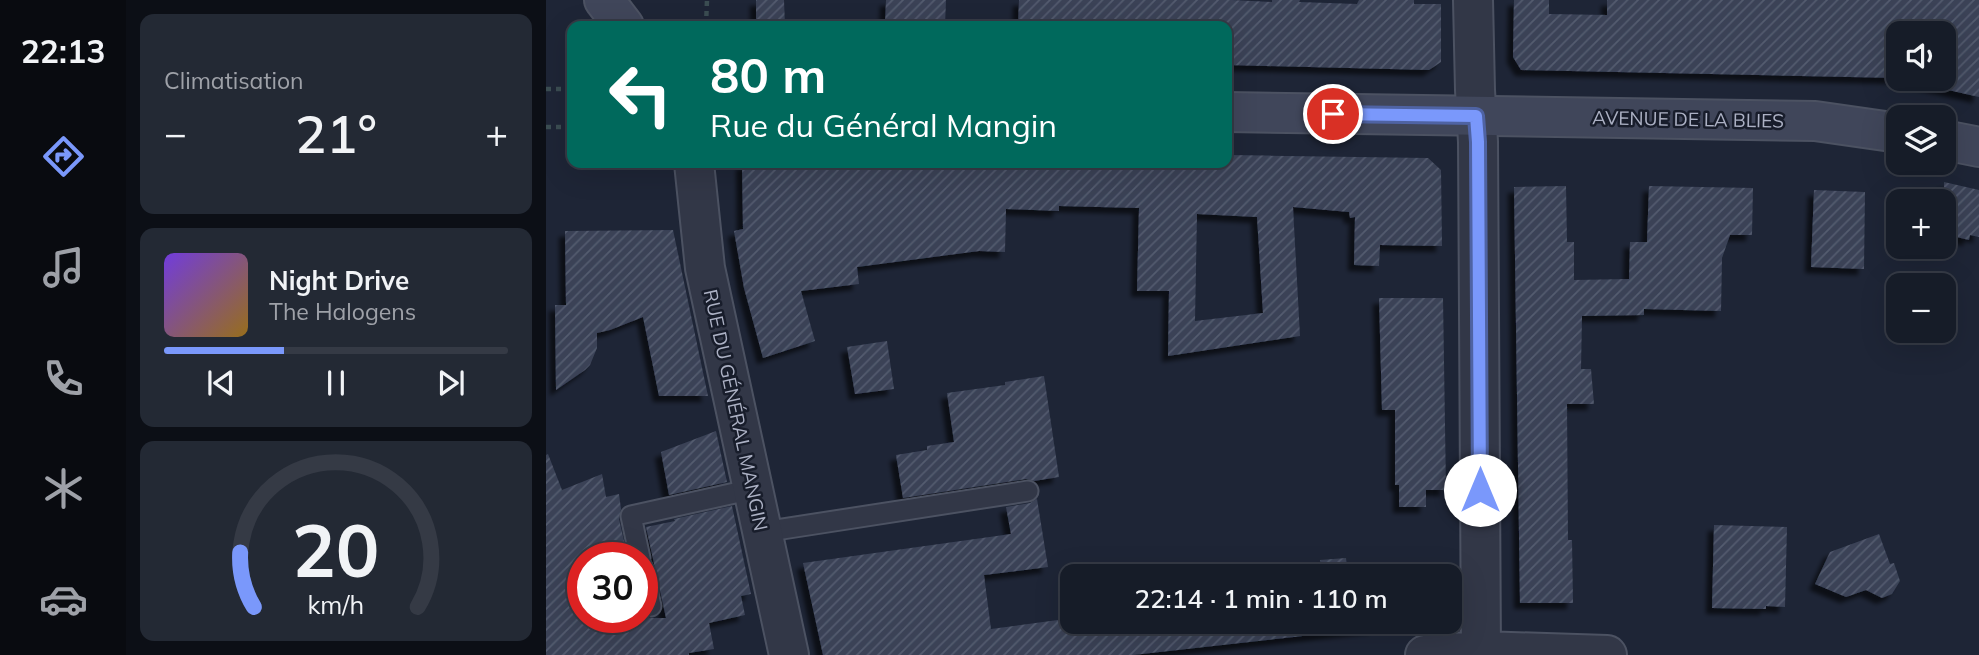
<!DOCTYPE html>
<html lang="fr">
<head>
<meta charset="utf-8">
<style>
  :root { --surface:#161c28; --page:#232934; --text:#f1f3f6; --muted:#9ea1a8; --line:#353a45; --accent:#7a98fb }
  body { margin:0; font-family:Mulish,sans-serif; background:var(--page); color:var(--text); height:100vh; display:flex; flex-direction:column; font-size:26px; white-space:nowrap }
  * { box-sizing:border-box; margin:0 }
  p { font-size:23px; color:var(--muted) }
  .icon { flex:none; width:38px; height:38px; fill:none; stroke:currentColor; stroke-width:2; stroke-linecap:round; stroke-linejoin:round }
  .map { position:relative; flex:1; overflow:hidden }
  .details { display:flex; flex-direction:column; gap:14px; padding:14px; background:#0c0f16; width:420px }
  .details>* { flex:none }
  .hud { position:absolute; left:21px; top:21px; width:665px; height:147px; border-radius:14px; box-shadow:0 7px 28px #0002,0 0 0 2px var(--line); background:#00695c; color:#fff; overflow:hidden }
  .fabs { position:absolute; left:1340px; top:21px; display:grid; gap:14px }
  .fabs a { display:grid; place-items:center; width:70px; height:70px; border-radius:14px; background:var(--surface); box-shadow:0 7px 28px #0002,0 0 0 2px var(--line); font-size:35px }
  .speed { position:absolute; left:21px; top:542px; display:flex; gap:14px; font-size:35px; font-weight:700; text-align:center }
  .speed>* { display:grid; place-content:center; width:91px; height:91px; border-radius:50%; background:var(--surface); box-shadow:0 7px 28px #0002,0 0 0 2px var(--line); line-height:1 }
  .speed .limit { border:10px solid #d22; background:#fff; color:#111 }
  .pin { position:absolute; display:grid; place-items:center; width:60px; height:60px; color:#fff; margin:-30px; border:4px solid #fff; border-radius:50%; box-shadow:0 2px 7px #0007 }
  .me { position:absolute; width:77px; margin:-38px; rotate:0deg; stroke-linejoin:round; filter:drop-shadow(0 0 5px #0008) }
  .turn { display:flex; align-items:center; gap:24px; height:147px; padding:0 28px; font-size:32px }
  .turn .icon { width:91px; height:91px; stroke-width:2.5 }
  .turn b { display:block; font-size:49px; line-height:60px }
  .big { font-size:52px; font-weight:600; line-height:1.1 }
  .details .card { flex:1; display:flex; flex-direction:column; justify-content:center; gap:10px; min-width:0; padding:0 24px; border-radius:14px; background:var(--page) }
  .details .dial { align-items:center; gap:0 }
  .dial svg { height:182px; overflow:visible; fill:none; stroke:var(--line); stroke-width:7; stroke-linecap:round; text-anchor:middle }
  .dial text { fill:var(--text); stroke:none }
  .song { display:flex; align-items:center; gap:21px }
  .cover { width:84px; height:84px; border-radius:10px; background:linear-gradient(135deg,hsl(260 70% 55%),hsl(40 70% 35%)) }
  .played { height:7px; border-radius:4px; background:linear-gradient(90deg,var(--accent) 35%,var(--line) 35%) }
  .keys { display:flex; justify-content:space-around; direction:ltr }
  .heat { display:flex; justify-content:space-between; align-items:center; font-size:38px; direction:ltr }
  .trip { position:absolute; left:514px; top:564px; width:402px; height:70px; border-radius:14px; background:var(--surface); box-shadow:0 7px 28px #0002,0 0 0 2px var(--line); font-weight:600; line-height:70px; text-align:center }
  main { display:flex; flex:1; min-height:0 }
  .tabs { display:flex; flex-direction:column; width:126px; justify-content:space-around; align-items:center; background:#090b10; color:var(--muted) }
  .tabs .icon { width:49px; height:49px }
  .tabs .selected { color:var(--accent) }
  .tabs b { font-size:32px; color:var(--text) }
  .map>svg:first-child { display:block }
  .building { fill:url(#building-hatch); fill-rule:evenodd; filter:url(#shadow) }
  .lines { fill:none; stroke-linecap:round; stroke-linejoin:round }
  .service-casing { stroke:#4c5262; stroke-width:23 }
  .minor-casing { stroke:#4c5262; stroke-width:42 }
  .secondary-casing { stroke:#4c5262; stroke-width:42 }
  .path { stroke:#3b4d52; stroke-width:4.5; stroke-dasharray:5 5; stroke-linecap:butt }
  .service { stroke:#323747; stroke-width:19 }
  .minor { stroke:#323747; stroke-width:38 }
  .secondary { stroke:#40465a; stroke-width:38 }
  .route-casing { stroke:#4f63a3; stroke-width:18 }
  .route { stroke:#7a98fb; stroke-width:12 }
  .labels { text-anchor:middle; stroke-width:5; stroke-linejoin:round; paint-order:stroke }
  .street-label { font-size:19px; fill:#acb1c4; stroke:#181d2b }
</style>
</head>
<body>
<main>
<nav class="tabs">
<b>22:13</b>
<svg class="icon selected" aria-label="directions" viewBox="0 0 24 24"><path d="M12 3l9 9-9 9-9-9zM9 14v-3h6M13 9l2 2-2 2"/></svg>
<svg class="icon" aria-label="music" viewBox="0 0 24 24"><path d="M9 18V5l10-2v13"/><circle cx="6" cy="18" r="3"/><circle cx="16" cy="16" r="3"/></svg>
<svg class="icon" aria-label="phone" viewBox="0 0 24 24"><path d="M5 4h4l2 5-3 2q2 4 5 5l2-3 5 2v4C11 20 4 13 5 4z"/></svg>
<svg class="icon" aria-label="climate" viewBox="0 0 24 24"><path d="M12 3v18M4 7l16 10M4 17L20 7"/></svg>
<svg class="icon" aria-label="car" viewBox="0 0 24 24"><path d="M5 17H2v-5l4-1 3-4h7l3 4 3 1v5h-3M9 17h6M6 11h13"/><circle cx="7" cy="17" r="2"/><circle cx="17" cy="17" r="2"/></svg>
</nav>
<section class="details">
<div class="card"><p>Climatisation</p>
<div class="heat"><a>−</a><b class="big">21°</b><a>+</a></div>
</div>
<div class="card">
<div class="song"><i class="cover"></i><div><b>Night Drive</b><p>The Halogens</p></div></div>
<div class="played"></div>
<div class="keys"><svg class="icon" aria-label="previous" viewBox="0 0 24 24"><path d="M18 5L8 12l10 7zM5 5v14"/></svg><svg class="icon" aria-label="pause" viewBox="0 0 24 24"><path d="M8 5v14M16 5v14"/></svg><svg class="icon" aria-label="next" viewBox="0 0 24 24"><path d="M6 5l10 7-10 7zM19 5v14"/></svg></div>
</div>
<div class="card dial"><svg viewBox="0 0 100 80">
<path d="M14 69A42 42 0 1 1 86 69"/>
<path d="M14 69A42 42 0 0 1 8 45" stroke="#7a98fb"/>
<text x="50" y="56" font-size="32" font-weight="700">20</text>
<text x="50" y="72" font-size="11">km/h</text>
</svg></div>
</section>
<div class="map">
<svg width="1433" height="655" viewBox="0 0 1433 655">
  <defs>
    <pattern id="building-hatch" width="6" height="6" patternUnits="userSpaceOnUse" patternTransform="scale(1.75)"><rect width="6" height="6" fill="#3a4257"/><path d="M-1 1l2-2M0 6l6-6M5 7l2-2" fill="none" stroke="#545b6e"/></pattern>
    <filter id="shadow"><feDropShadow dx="-6" dy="6" stdDeviation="2" flood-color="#0009"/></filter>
  </defs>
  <rect width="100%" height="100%" fill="#1e2536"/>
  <!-- building -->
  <path class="building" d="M210 0H238L239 26H210Z
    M340 0H400L399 26H339Z
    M473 0H686L726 2V0H754L753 2 811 4 813 0H868V4H895V62L883 70 681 65V26H472Z
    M968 0H1003V14L1061 15V0H1433V97L1354 79H1398V33H1353V78L975 70 967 57Z
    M681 155 882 158 895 170 896 246 834 245 833 266 808 265 809 217 804 218 803 212 747 207 754 336 622 356 623 291H591L593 208 513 206V211L460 209 459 252 433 251 311 267 313 284 255 291 269 341 217 358 198 288 188 231 197 229 196 163H681ZM651 214 711 217 717 313 649 321Z
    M1398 182 1433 190V237L1424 235 1423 240 1398 234Z
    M1020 186 1021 242H1028V280L1083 279 1084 242H1101L1103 186 1207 188 1206 235H1184L1176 258 1175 311 1098 309V315L1036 316 1035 369H1045L1048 404H1021L1022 540H1026L1027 603H974L968 187Z
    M1268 190 1319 192 1318 269 1265 267Z
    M127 230 162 396H113L97 317 64 330 51 333V348L44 365 39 370 10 390 9 305H20L19 231Z
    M833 298H897L900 490H880V507H853V485H849V410H836Z
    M341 341 348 389 309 394 301 347Z
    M498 376 513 477 488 481 480 479 357 498 350 455 381 450V446L408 442 401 393 459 385V382Z
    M170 431 181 482 123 495 115 452Z
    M2 454 16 490 56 474 60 497 73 494 75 509 73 519 82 558H37V618H120L100 527 129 521 128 519 186 506 205 594 195 596 199 615 163 623 168 649 143 653V655H0V455Z
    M491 499 502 567 438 575 445 629 527 618V621H829V628L587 655H277L257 563 465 534 460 507 484 503Z
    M1168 525 1241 527 1239 607 1220 606V609L1166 608Z
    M1333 534 1344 564 1348 563 1354 581 1346 594 1336 598 1320 590 1300 597 1269 584 1284 552Z
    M800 558 802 574 825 571V576H764L763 569 775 568 774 560Z"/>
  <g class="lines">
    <!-- service casing -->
    <g class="service-casing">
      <path id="service" d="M217 532 482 491
        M94 558 85 516 207 489
        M96 567 105 606"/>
    </g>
    <!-- minor casing -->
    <g class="minor-casing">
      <path id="minor" d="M927 0 929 90 932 142 935 655
        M148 163 159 268 243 655
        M879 655 935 651 1061 655"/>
    </g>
    <!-- secondary casing -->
    <g class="secondary-casing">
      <path id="secondary" d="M58 0 78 26
        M681 112 1269 121 1353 133
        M1398 140 1433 147"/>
    </g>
    <!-- path -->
    <path class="path" d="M160 26 161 0
      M0 89H26
      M0 127H26"/>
    <!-- service -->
    <use href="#service" class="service"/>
    <!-- minor -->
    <use href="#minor" class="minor"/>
    <!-- secondary -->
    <use href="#secondary" class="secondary"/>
  </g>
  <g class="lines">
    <!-- route casing -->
    <g class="route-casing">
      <path id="route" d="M787 114 930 116 932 142 934 490"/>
    </g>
    <!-- route -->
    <use href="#route" class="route"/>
  </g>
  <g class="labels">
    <!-- street labels -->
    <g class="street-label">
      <text transform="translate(1142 119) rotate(1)" y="7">AVENUE DE LA BLIES</text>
      <text transform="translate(190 410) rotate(78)" y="7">RUE DU GÉNÉRAL MANGIN</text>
    </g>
  </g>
</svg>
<div class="fabs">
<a><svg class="icon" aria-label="sound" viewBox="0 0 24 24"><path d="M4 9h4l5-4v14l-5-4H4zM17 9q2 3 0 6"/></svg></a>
<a><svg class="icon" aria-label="layers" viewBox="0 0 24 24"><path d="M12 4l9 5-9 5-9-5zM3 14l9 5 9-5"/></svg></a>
<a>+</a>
<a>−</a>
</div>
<div class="speed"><div class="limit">30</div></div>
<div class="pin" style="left:787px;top:114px;background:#d93025"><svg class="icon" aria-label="arrive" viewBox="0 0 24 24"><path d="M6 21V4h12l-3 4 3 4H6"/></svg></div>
<svg class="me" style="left:934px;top:490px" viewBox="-20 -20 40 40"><circle r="19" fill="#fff"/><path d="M0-13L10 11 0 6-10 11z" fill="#7a98fb"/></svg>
<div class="trip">22:14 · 1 min · 110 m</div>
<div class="hud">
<div class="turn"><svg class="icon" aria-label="left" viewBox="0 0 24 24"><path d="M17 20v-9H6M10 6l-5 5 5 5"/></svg><div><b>80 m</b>Rue du Général Mangin</div></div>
</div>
</div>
</main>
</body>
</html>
